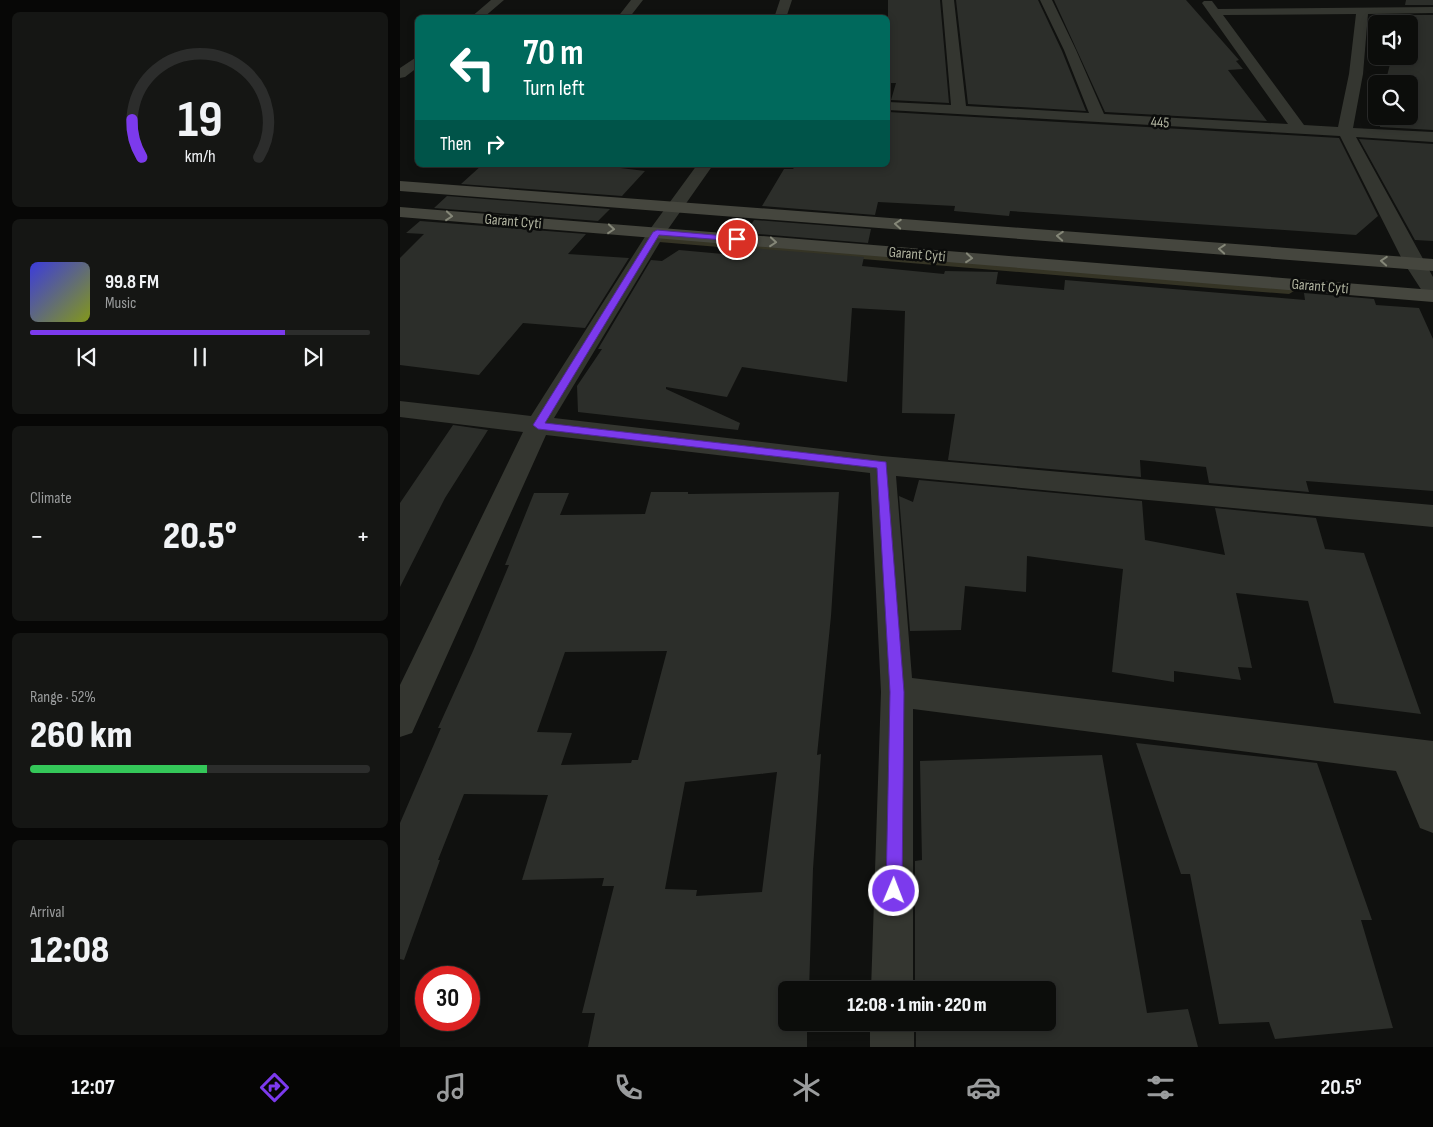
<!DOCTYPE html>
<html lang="en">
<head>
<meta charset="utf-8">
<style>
  :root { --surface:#0c0d0b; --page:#151614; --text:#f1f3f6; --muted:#9a9c9d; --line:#2c2d2c; --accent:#7c3aed }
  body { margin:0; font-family:"Sofia Sans Condensed",sans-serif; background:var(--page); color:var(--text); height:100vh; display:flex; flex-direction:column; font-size:19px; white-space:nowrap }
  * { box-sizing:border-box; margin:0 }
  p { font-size:16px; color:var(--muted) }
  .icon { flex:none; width:28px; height:28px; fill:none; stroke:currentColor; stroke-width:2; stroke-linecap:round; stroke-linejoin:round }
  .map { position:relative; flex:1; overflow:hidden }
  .sheet { display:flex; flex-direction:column; gap:12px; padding:12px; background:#070706; width:400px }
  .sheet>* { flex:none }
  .banner { position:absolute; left:15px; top:15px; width:475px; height:152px; border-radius:8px; box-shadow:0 2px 8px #0003,0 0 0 1px var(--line); background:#00695c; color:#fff; overflow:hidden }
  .buttons { position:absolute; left:968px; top:15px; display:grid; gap:10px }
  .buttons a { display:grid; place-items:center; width:50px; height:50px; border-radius:8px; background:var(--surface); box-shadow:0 2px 8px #0003,0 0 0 1px var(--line); font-size:25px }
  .speed { position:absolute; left:15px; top:966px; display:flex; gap:10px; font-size:25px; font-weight:700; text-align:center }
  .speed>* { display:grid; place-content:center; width:65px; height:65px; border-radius:50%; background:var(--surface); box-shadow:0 2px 8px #0003,0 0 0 1px var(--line); line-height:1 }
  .speed .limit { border:8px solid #d22; background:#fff; color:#111 }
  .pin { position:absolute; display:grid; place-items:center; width:42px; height:42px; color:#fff; margin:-21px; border:2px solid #fff; border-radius:50%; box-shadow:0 1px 5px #0007 }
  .me { position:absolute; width:55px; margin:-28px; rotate:1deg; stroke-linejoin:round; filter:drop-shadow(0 0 4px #0008) }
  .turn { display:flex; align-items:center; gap:18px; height:105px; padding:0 25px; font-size:22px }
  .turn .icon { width:65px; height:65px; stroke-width:2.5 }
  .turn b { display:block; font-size:35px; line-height:42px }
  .then { display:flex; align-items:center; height:48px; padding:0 25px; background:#0003; gap:10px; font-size:19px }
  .big { font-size:38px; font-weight:800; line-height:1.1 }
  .sheet .tile { flex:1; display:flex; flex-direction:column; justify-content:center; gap:8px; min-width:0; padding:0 18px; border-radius:8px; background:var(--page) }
  .sheet .dial { align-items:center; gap:0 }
  .dial svg { height:130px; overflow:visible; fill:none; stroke:var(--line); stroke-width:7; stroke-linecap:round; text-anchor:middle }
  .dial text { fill:var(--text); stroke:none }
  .song { display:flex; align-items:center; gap:15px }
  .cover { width:60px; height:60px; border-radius:8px; background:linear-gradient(135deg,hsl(240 70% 55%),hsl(70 70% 35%)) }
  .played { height:5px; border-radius:2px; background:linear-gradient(90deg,var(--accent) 75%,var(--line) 75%) }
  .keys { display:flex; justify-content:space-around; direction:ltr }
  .heat { display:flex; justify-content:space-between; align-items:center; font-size:28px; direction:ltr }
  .charge { height:8px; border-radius:4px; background:linear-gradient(90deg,#34c759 52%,var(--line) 0) }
  .trip { position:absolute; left:378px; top:981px; width:278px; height:50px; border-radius:8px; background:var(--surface); box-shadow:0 2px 8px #0003,0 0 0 1px var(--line); font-weight:800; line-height:50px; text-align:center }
  .dock { display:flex; height:80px; justify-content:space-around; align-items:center; background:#050504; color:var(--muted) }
  .dock .icon { width:35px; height:35px }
  .dock .selected { color:var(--accent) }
  .dock b { font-size:22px; color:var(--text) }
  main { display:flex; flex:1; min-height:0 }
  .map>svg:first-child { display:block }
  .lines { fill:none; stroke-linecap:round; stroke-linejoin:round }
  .stream { fill:#353425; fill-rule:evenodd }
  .building { fill:#2c2e2a; fill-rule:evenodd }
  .street { fill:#343630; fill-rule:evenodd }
  .secondary { fill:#45463e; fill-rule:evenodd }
  .oneway { stroke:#858778 }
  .route { fill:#7c3aed; stroke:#51269a }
  .labels { text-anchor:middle; stroke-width:5; stroke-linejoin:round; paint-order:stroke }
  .far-street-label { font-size:15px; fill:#b0b39f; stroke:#0b0c0b }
</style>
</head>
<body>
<main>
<section class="sheet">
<div class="tile dial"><svg viewBox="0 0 100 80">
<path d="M14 69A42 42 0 1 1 86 69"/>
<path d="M14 69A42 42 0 0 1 8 46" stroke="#7c3aed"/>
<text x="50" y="56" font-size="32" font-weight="700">19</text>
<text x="50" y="72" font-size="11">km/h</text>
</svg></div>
<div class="tile">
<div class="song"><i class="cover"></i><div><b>99.8 FM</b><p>Music</p></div></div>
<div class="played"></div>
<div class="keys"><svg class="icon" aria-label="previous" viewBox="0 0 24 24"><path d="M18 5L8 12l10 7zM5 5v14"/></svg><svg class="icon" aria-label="pause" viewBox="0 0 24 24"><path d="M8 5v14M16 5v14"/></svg><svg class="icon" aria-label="next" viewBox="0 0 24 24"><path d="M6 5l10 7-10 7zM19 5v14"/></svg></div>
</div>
<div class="tile"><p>Climate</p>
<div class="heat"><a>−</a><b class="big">20.5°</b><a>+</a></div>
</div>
<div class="tile"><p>Range · 52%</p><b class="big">260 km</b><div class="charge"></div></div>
<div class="tile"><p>Arrival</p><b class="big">12:08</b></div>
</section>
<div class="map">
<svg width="1033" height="1047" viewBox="0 0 1033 1047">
  <rect width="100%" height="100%" fill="#10110f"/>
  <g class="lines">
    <!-- stream -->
    <path class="stream" d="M262 237 889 288 894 291 889 294 811 288 259 242 258 240Z"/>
  </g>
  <!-- building -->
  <path class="building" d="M488 0H540L549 103 491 100 496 83H488Z
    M556 0H638L662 51 686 111 568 104Z
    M654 0H786L839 60 836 61 843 69 828 70 867 121 705 112Z
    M1006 0H1033V5H1005Z
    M1002 15H1033V130L980 127V116H1009V84H985L992 56H1009V24H1000Z
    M488 112 939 138 978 216 956 235 610 211 609 216 554 211 555 206 478 202 475 215 362 206 384 169H393L396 165H488Z
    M959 139 1033 144V241L1015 240Z
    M82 165H196L245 171 222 196 61 184Z
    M47 196 210 209 198 221 34 208Z
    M354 220 471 229 468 243 346 233Z
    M20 221 186 234 168 254 229 258 185 328 123 323 79 375 0 365V258L24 234 6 233Z
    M338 247 464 257 462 266 544 274 545 271 598 272 596 284 664 290 665 280 905 300 904 293 974 299 976 305 1019 308 1033 339V491L906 481 909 492 809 483 806 467 740 460 741 477 548 460 555 414 502 413 505 311 452 308 447 382 342 367 327 397 266 387V389L340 423 338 430 178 412 177 386 202 349H198L251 260 262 261 279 250 334 255Z
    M53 425 88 430 45 498 0 587V503Z
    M519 480 742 501 745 540 825 555 815 508 916 518 925 549 964 553 1021 714 934 703 908 601 836 593 852 668 838 667 841 680 774 671V682L712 672 723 569 627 556 626 592 565 586 561 630 510 631 499 496 513 502Z
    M251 492H288V494L439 492 431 616 417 755 421 754 413 869 409 990H386V1022H407V1047H188L195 1013H182L214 886H202L204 878 122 880 148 795 64 794 38 860H40L4 960 0 959V823L41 728H38L73 651 109 565H105L134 493H169L160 515 245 514ZM267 651 238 760H232L231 763 161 765 172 733 137 732 165 652ZM377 772 362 892 296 896 297 890 265 889 285 782Z
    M736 743 917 763 972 920H961L993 1028 875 1039 869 1022 819 1024 790 874H781Z
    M702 755 747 1013 788 1009 798 1047H516V1022H646V990H515V861L522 860 520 761Z"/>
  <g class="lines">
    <!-- street -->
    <path class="street" d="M91 0H104L83 18H70Z
      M231 0H243L229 18H217Z
      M380 0H392L386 18H374Z
      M542 0H554L566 106 689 113 664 50 640 0H652L676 50 704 114 888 124 802 3 804 1H812L818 9 1033 7V13L968 14 963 74 953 128 1033 132V142L956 137 1033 277V299L1026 297 1004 263 940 136 488 110V102L551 105ZM956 14 949 74 938 127 904 125 823 15Z
      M18 56V67L5 77 0 78V68Z
      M297 165H313L266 232 154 418 482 456 1033 505V527L496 476 512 678 1033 741V833L1020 828 996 771 513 709V990H471L481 692 470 473 146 435 12 733 0 737V685L123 432 0 417V401L131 416 248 232Z
      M470 1022H514V1047H470Z"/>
    <!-- secondary -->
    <path class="secondary" d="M0 181 1033 259V271L0 191Z
      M0 207 1033 290V302L0 217Z"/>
  </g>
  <!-- one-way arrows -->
  <defs><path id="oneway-chevron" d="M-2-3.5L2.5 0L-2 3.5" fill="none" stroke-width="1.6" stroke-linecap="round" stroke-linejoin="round" transform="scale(1.25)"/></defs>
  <g class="oneway">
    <use href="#oneway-chevron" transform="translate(49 216) rotate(5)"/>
    <use href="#oneway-chevron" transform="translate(498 224) rotate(-176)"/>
    <use href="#oneway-chevron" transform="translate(211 229) rotate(5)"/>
    <use href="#oneway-chevron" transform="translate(660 236) rotate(-176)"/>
    <use href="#oneway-chevron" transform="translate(373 242) rotate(5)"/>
    <use href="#oneway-chevron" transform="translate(822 249) rotate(-176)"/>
    <use href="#oneway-chevron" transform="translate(569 258) rotate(5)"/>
    <use href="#oneway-chevron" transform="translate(984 261) rotate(-176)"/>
  </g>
  <!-- route -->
  <path class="route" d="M257 230 337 237 340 239 337 241 259 235 145 423 486 462 504 692 502 891 500 896 494 899 488 896 486 891 490 692 477 468 138 429 133 425 253 232Z"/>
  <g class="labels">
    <!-- far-street labels -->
    <g class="far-street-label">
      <text transform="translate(760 122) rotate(3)" y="5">445</text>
      <text transform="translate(113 221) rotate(5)" y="5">Garant Cyti</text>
      <text transform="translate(517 254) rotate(5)" y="5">Garant Cyti</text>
      <text transform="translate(920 286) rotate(5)" y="5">Garant Cyti</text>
    </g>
  </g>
</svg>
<div class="buttons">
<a><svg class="icon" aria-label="sound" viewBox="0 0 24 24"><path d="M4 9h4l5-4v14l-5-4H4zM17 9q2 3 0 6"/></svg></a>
<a><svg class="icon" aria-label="search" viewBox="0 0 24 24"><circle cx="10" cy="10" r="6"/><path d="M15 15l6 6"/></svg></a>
</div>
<div class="speed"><div class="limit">30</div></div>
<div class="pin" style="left:337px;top:239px;background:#d93025"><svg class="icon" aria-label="arrive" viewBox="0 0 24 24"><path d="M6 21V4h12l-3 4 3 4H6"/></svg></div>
<svg class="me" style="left:494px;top:891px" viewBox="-20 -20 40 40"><circle r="17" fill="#7c3aed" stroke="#fff" stroke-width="3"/><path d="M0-11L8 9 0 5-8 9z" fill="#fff"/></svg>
<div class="trip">12:08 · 1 min · 220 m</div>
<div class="banner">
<div class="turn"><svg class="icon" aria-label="left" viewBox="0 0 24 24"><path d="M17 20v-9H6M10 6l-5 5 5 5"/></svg><div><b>70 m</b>Turn left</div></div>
<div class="then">Then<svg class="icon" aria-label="right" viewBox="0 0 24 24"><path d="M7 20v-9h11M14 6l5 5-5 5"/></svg></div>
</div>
</div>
</main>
<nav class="dock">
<b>12:07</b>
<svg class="icon selected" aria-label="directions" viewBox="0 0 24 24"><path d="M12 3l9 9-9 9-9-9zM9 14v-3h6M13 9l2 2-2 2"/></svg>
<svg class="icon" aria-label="music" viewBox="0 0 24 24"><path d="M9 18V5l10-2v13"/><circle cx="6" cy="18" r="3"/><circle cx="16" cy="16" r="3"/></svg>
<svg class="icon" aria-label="phone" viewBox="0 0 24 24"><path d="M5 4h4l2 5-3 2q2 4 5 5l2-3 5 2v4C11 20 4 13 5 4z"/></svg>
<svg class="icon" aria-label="climate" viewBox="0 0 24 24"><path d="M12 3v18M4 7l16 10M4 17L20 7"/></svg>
<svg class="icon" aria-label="car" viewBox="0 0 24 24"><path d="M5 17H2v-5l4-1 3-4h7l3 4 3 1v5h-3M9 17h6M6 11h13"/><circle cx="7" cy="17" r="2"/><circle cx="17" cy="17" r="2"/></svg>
<svg class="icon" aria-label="filters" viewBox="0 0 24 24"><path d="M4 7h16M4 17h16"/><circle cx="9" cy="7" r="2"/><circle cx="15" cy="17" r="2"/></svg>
<b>20.5°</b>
</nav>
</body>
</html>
